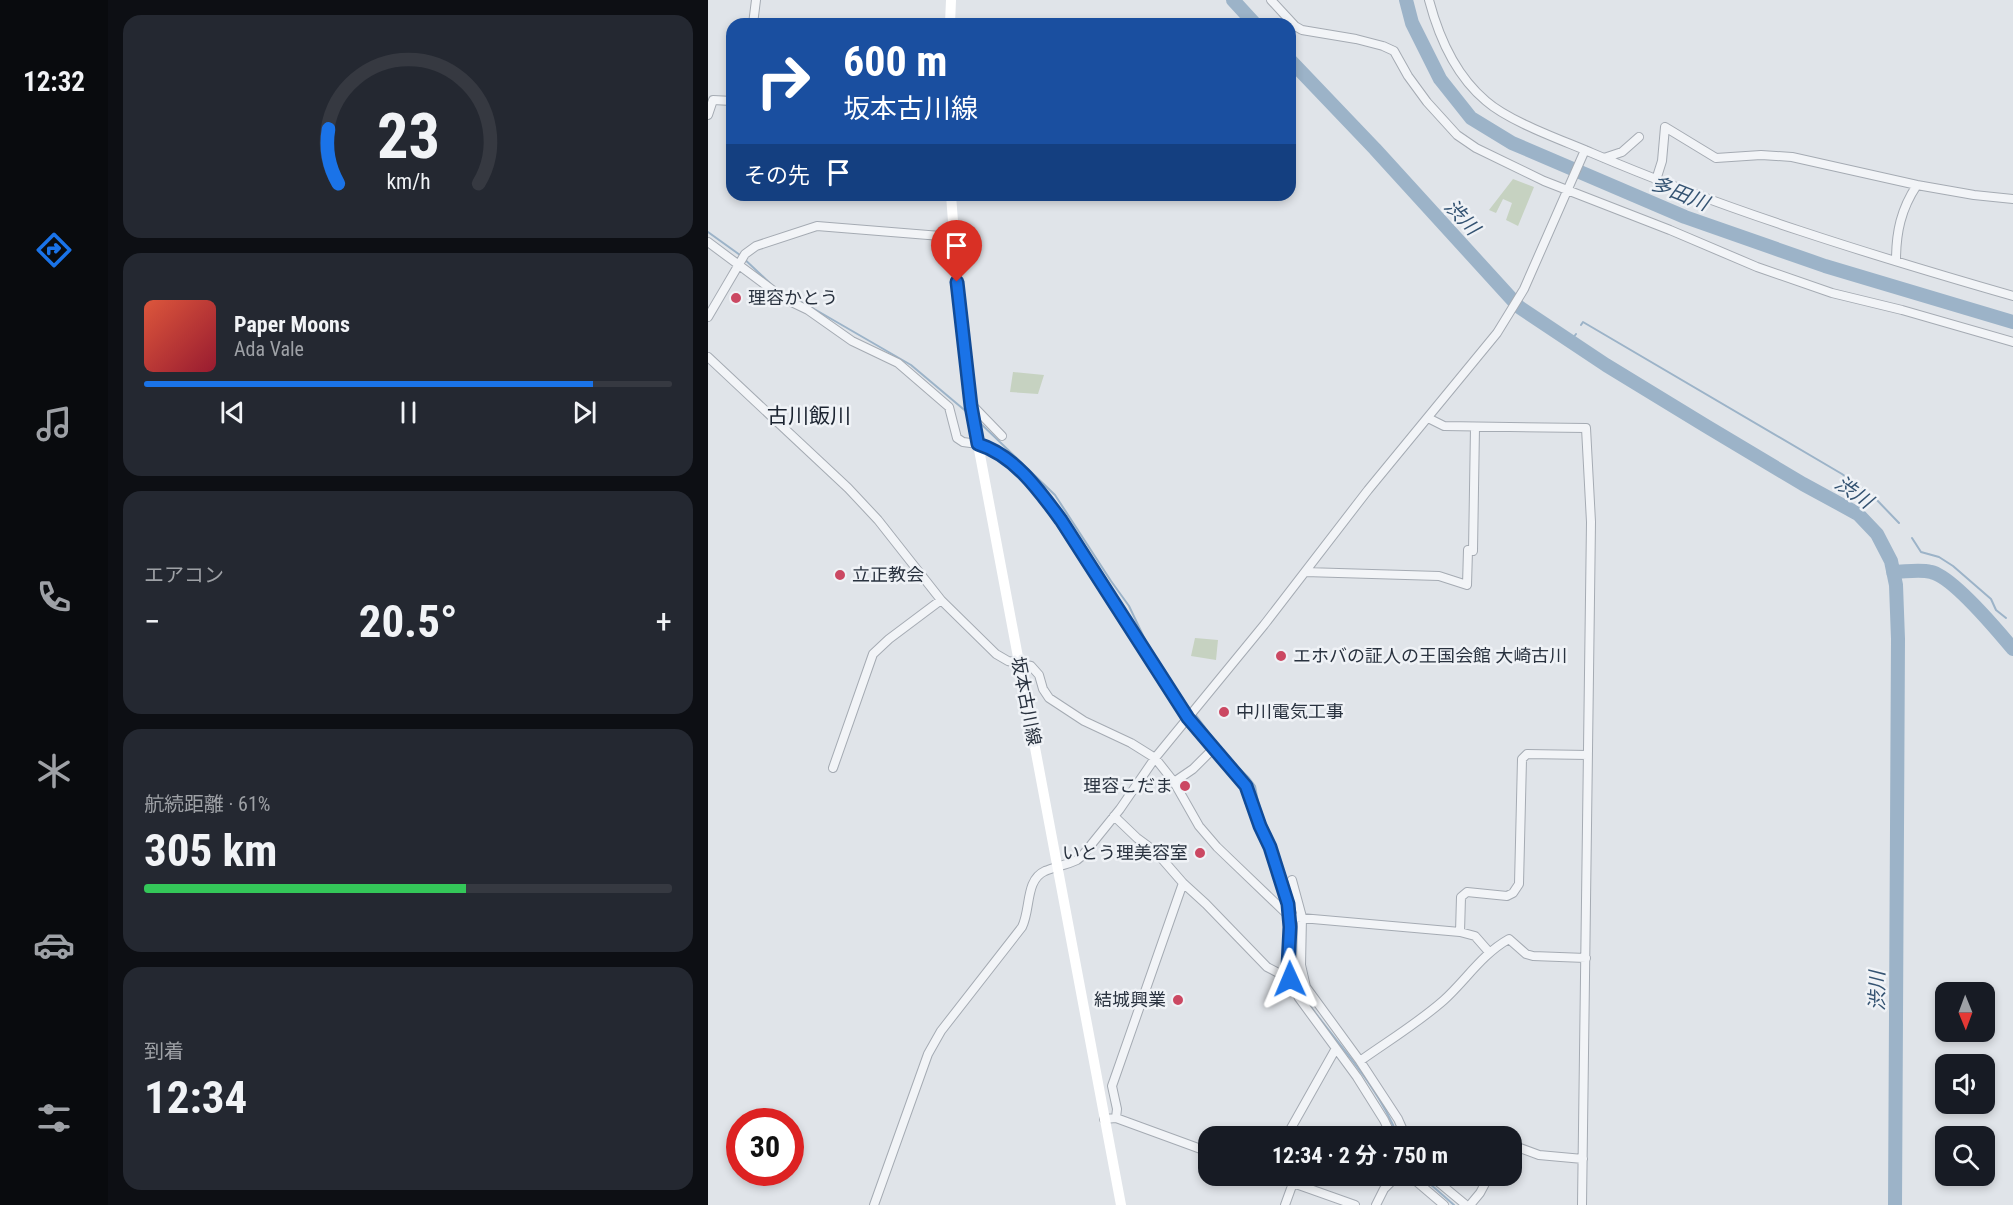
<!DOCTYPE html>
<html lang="ja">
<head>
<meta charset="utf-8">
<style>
  :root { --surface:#171b24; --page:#242831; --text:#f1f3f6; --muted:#9ea1a6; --line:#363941; --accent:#1a73e8 }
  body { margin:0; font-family:"Roboto Condensed","Noto Sans JP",sans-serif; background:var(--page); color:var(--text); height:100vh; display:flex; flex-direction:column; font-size:22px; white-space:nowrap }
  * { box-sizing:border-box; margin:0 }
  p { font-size:20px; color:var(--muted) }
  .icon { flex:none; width:33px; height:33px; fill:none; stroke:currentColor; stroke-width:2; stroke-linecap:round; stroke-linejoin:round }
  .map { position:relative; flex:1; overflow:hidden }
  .side { display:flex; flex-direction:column; gap:15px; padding:15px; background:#0d0f14; width:600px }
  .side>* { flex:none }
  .top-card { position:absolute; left:18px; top:18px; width:570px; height:183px; border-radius:18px; box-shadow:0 3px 9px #0003; background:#1a4fa0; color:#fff; overflow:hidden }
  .needle { width:39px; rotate:179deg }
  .controls { position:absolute; left:1227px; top:982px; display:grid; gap:12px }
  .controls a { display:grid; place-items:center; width:60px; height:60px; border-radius:12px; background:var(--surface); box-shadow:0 3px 9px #0003; font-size:30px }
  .speed { position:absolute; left:18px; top:1108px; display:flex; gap:12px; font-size:30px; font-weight:700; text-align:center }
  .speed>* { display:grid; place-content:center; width:78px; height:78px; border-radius:50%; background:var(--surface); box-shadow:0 3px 9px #0003; line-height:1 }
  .speed .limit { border:9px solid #d22; background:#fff; color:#111 }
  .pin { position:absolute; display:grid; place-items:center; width:51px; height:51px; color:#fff; margin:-62px -26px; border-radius:50% 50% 50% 0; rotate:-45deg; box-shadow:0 0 6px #0007 }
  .pin .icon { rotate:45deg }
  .me { position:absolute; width:66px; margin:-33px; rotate:359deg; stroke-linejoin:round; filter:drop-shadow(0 0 4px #0008) }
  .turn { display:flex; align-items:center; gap:21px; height:126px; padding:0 18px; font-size:27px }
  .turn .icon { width:78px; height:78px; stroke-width:2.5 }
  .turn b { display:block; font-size:42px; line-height:51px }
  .then { display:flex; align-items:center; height:57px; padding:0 18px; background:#0003; gap:12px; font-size:22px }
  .big { font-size:45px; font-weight:700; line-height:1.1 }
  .side .tile { flex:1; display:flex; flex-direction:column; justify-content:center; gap:9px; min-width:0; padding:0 21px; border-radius:18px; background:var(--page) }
  .side .dial { align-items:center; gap:0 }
  .dial svg { height:156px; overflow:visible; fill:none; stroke:var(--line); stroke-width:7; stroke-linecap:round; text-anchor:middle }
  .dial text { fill:var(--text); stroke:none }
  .song { display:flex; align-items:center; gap:18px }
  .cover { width:72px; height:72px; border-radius:9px; background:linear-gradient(135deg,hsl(10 70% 55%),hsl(350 70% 35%)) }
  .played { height:6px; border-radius:3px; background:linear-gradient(90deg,var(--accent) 85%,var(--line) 85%) }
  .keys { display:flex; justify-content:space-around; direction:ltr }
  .heat { display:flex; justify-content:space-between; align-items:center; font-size:33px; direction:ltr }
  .charge { height:9px; border-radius:4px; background:linear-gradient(90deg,#34c759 61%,var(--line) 0) }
  .trip { position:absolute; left:490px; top:1126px; width:324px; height:60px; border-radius:18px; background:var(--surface); box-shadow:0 3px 9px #0003; font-weight:700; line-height:60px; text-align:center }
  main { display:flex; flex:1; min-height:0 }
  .tabs { display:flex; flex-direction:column; width:108px; justify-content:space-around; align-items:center; background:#090b0e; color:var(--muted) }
  .tabs .icon { width:42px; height:42px }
  .tabs .selected { color:var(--accent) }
  .tabs b { font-size:27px; color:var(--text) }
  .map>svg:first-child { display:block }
  .green { fill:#c6d2c1 }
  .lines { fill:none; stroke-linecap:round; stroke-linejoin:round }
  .stream { stroke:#9cb3c8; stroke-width:2 }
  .river { stroke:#9cb3c8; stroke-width:14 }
  .minor-casing { stroke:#a5abb3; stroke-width:10 }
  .minor { stroke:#f2f4f7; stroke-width:8 }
  .secondary { stroke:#fff; stroke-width:10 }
  .route-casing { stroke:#114b97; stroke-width:15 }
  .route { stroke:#1a73e8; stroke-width:10 }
  .poi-dot { fill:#cb4862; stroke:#eff2f6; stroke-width:2 }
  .labels { text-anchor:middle; stroke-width:5; stroke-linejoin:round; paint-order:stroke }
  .poi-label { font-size:18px; fill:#29323f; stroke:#eff2f6; text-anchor:start }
  .street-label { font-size:18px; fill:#29323f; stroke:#eff2f6 }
  .water-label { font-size:20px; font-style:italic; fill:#345372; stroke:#eff2f6 }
  .quarter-label { font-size:21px; fill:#1b2330; stroke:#eff2f6 }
</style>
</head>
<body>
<main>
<nav class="tabs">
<b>12:32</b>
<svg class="icon selected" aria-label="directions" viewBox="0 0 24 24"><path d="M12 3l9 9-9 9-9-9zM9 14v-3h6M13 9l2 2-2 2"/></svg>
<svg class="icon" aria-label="music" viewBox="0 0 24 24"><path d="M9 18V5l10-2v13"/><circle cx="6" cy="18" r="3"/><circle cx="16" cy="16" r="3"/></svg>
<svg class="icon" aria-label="phone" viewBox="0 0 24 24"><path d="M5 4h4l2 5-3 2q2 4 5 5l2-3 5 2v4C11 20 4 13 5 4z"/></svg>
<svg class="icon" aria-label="climate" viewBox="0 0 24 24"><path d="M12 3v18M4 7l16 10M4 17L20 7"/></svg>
<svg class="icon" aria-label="car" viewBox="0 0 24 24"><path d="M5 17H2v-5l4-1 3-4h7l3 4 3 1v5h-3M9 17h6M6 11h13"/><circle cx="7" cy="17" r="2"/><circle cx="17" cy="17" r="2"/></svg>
<svg class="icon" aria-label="filters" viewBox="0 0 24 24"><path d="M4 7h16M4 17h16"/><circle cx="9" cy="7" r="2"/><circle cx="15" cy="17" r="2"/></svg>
</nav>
<section class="side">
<div class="tile dial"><svg viewBox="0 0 100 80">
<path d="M14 69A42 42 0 1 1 86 69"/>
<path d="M14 69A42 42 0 0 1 9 41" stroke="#1a73e8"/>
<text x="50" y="56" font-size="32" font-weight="700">23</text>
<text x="50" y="72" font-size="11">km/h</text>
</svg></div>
<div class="tile">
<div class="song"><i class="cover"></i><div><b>Paper Moons</b><p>Ada Vale</p></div></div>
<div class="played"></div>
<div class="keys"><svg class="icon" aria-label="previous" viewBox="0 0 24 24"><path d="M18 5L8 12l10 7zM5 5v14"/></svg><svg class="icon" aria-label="pause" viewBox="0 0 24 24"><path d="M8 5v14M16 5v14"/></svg><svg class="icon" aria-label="next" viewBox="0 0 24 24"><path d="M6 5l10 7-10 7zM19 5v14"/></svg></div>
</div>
<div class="tile"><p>エアコン</p>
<div class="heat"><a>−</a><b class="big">20.5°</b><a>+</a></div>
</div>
<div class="tile"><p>航続距離 · 61%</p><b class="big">305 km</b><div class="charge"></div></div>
<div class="tile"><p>到着</p><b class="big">12:34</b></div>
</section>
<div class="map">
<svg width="1305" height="1205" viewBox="0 0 1305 1205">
  <rect width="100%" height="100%" fill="#e0e4e9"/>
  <!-- green -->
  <path class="green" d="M805 179 826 187 810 226 798 220 804 203 795 199 788 213 781 210Z
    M305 372 336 375 330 394 302 392Z
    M487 638 510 640 508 660 483 656Z"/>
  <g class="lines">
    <!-- stream -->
    <path class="stream" d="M0 232 32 255 67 288 96 304
      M101 306 203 365 260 413
      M873 325 875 322 1134 474 1166 497 1191 523
      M862 342 868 334
      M269 420 347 495 403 581 421 606 442 650 473 699 483 710
      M1204 538 1213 552 1231 557 1245 566 1283 599 1288 610 1298 618
      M487 714 517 754 541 778 547 786 551 807 570 854 588 913 587 967 589 982 595 996C627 1042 670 1084 690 1137
      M713 1176 746 1205"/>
    <!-- river -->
    <path class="river" d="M525 0 547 24
      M698 0 704 23 732 79 763 118 804 143 977 217 1117 266 1305 322
      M582 60 667 149 811 307 898 365 998 426 1095 484 1150 514 1169 534 1183 561 1188 585 1190 639 1187 1205
      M1185 572C1197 572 1211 569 1223 572 1244 576 1290 631 1305 649"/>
    <!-- minor casing -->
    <g class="minor-casing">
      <path id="minor" d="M563 0 587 26 594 30 648 39 675 46 686 51 700 76 719 102 749 135 768 148 836 181 962 230 1049 267 1124 293 1194 310 1305 342
        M721 0C731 38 747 75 778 101 802 122 854 140 884 153 1020 211 1163 255 1305 296
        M45 24 48 0
        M0 115 5 100 24 101
        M896 158 914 152 931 137
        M948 180 954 161 957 127 1008 158 1053 155 1084 157 1209 185 1266 195 1305 199
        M0 242 75 298 100 310 144 341 190 363 241 407 249 438 255 442 270 444 289 452 310 470 334 494 353 520 480 718 538 786 552 826 562 847 580 904 582 927 580 966 582 979 591 998 649 1077 676 1120 684 1137
        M1188 261C1188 232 1193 209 1209 185
        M0 317 37 254 48 246 109 226 245 237
        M0 357 140 488 170 520 233 600 288 654 300 661 323 666 331 675 335 689 341 698 376 721 423 743 447 758 466 782 491 826 509 847 582 917 752 932 753 897 759 892 799 896 805 893 811 884 814 759 819 754 880 755
        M264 405 294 436
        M720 418 736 426 878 428 883 522 874 1205
        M597 572 731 576 759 585 760 550 765 551 767 427
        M125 768 165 654 181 639 233 600
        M466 782 485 769 505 749
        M406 816 429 838 448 852 475 883 498 904 559 967 582 979
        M584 880 594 917 593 965 598 987 652 1061 690 1119 698 1137
        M752 932 767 936 781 952
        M652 1061C680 1041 710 1023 736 1000 758 980 774 954 801 939L818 954 825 956 878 958
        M408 1118 409 1109 404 1086 475 883
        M396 1119 408 1118 501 1152
        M578 1137 627 1050
        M804 1145 831 1155 875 1159
        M566 1176 585 1183
        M702 1176 736 1205
        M723 1176 758 1205
        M166 1205 220 1054 233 1031 314 927C323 909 317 880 337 871 347 867 358 865 369 860L374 856 412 809 447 758 556 625 660 490 789 333 816 289 877 150
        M577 1205 585 1183 647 1205
        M668 1205 676 1189 689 1176
        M762 1205 772 1193 781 1176"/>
    </g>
    <!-- minor -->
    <use href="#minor" class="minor"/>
    <!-- secondary -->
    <path class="secondary" d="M242 24 243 0
      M243 195 253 326 266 423 413 1205"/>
  </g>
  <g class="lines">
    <!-- route casing -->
    <g class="route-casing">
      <path id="route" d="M249 282 263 406 270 444C306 455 331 490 353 520L480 718 538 786 552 826 562 847 580 904 582 927 580 966 582 979"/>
    </g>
    <!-- route -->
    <use href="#route" class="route"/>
  </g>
  <!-- markers -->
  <g class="poi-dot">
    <circle cx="28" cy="298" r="6"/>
    <circle cx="132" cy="575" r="6"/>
    <circle cx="573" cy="656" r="6"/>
    <circle cx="516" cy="712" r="6"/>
    <circle cx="477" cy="786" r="6"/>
    <circle cx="492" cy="853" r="6"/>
    <circle cx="470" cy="1000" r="6"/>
  </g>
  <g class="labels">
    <!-- poi labels -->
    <g class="poi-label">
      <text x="40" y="304">理容かとう</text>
      <text x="144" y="581">立正教会</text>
      <text x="585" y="662">エホバの証人の王国会館 大崎古川</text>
      <text x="528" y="718">中川電気工事</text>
      <text x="465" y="792" text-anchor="end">理容こだま</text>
      <text x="480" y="859" text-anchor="end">いとう理美容室</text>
      <text x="458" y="1006" text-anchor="end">結城興業</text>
    </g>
    <!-- street labels -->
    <g class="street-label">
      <text transform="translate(318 701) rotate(79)" y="6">坂本古川線</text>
    </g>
    <!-- water labels -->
    <g class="water-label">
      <text transform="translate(972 193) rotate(22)" y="7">多田川</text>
      <text transform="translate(754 217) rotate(47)" y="7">渋川</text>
      <text transform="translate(1146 492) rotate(35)" y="7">渋川</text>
      <text transform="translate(1169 991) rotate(-90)" y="7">渋川</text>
    </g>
    <!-- quarter labels -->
    <g class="quarter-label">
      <text x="101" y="423">古川飯川</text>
    </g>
  </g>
</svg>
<div class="controls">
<a><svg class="needle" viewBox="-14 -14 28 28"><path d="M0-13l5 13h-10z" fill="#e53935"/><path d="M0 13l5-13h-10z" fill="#9ea1a6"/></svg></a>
<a><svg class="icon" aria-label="sound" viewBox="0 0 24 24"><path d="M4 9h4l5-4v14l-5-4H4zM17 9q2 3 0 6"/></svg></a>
<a><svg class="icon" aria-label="search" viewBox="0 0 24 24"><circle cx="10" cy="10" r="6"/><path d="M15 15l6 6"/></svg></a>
</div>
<div class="speed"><div class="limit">30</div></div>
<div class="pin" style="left:249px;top:282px;background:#d93025"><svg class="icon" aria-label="arrive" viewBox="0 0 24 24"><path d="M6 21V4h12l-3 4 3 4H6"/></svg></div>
<svg class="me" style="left:582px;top:979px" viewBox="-20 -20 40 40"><path d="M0-17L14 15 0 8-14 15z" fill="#1a73e8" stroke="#fff" stroke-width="4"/></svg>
<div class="trip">12:34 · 2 分 · 750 m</div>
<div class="top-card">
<div class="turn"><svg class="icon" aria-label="right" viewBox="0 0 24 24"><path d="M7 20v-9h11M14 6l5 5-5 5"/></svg><div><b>600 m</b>坂本古川線</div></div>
<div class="then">その先<svg class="icon" aria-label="arrive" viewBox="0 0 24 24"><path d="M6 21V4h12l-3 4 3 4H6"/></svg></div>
</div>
</div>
</main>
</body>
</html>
